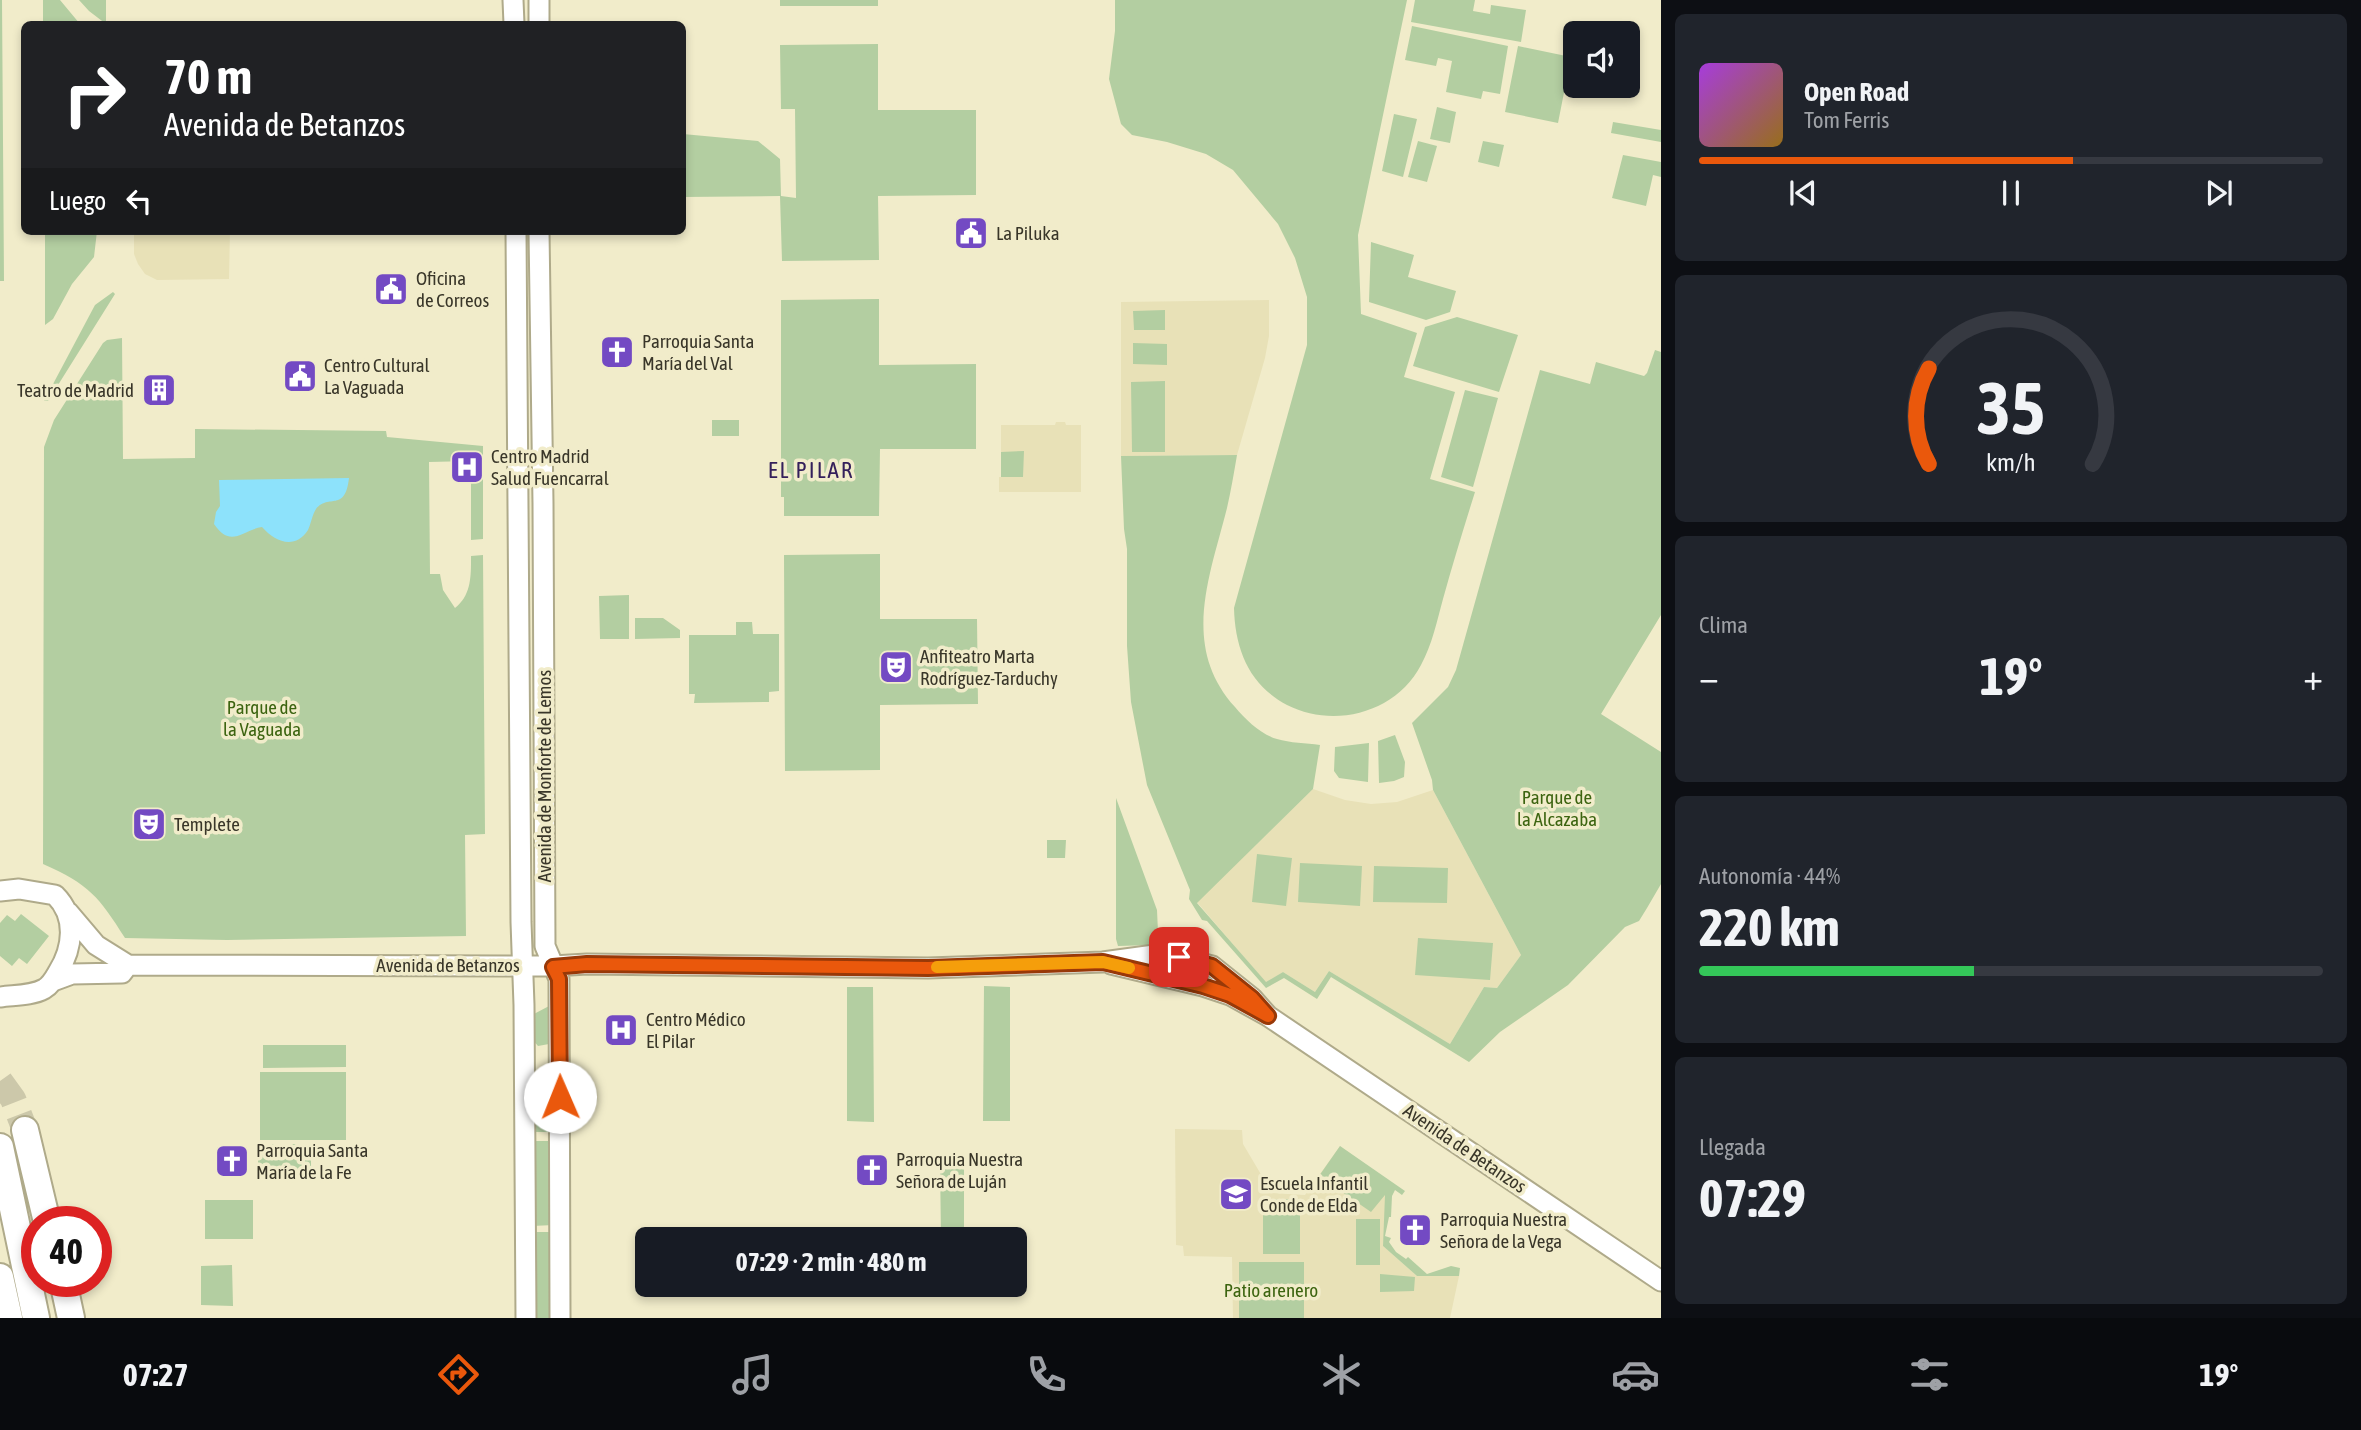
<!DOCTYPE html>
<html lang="es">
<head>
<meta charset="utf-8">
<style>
  :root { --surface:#171b24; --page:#20242c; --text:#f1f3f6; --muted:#9ea1a6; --line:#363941; --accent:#ea580c }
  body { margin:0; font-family:"Asap Condensed",sans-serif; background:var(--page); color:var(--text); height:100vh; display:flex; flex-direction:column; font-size:26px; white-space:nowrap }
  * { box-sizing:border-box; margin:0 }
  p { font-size:23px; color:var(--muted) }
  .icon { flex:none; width:38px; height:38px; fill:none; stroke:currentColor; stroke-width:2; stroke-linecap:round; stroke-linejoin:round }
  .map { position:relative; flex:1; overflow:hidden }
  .drawer { display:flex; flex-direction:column; gap:14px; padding:14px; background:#0d0f14; width:700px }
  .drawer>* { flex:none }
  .banner { position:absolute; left:21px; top:21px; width:665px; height:214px; border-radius:10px; box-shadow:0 4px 10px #0003; background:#202124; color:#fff; overflow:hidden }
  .buttons { position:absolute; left:1563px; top:21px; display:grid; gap:14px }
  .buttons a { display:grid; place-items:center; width:77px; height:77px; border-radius:10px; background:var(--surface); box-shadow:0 4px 10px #0003; font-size:35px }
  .speed { position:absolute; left:21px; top:1206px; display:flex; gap:14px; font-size:35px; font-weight:700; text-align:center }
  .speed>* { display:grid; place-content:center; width:91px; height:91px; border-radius:50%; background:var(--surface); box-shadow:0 4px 10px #0003; line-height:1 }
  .speed .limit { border:10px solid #d22; background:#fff; color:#111 }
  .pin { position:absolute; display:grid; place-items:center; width:60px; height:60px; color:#fff; margin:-30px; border-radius:14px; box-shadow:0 4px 10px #0006 }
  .me { position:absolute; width:77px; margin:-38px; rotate:359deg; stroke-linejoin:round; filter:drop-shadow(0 0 5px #0008) }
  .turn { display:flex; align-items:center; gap:24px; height:147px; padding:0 28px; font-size:32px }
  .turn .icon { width:91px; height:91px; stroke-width:2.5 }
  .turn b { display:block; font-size:49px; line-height:60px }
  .then { display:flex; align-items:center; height:66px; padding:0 28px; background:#0003; gap:14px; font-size:26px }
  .big { font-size:52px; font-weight:700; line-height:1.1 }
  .drawer .widget { flex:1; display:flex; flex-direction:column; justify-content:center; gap:10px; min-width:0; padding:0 24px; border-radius:10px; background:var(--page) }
  .drawer .dial { align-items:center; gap:0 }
  .dial svg { height:182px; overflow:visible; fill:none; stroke:var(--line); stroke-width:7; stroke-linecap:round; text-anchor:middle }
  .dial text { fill:var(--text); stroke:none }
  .song { display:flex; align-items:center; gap:21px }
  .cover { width:84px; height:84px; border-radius:10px; background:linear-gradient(135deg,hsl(280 70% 55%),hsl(40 70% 35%)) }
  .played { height:7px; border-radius:4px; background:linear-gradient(90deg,var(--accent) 60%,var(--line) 60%) }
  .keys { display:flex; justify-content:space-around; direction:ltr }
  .heat { display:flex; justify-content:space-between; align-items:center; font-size:38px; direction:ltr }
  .charge { height:10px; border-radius:5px; background:linear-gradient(90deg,#34c759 44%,var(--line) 0) }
  .trip { position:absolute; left:635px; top:1227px; width:392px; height:70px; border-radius:10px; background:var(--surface); box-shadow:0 4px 10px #0003; font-weight:700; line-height:70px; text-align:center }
  .menu { display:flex; height:112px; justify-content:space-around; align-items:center; background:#090b0e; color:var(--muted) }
  .menu .icon { width:49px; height:49px }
  .menu .selected { color:var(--accent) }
  .menu b { font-size:32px; color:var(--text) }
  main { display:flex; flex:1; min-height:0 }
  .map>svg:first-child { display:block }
  .built { fill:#e8e1b7 }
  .green { fill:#b3cea1 }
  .water { fill:#8de2fb }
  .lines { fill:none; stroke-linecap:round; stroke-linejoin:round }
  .highway-tunnel { stroke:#ccc8aa; stroke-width:26; stroke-dasharray:26 13; stroke-linecap:butt }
  .secondary-casing { stroke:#afaa8a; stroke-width:23 }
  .highway-casing { stroke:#afaa8a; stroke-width:30 }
  .secondary { stroke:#fff; stroke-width:19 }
  .highway { stroke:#fff; stroke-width:26 }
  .route-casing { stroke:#983908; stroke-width:18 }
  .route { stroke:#ea580c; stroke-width:12 }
  .slow { stroke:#f59e0b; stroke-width:12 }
  .labels { text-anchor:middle; stroke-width:7; stroke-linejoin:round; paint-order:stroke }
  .poi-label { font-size:19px; fill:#393629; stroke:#f1ecca; text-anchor:start }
  .park-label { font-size:19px; fill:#3c6410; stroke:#f1ecca }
  .street-label { font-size:19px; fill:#393629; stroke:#f1ecca }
  .quarter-label { font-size:23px; letter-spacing:2px; fill:#34205b; stroke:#f1ecca }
</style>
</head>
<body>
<main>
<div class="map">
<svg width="1661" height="1318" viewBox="0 0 1661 1318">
  <rect width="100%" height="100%" fill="#f1ecca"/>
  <!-- built -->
  <path class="built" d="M134 231H230L229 279 157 280 145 274 138 264 134 254Z
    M1269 300V336L1265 358 1237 455 1121 456V302Z
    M1056 422H1065L1066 425H1081V492H999V477H1001V425H1055Z
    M1313 789 1345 800 1371 804 1397 802 1433 790 1521 955 1497 988 1484 987 1450 1044 1329 971 1315 992 1283 972 1266 983 1197 902Z
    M1175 1129 1242 1130 1243 1144 1272 1193 1305 1195 1340 1146 1392 1183 1383 1246 1417 1276H1459L1450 1318H1233L1232 1257 1184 1256 1183 1246 1176 1245Z"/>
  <!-- green -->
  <path class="green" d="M0 0H2L4 281H0Z
    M43 0H60L80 24H43Z
    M79 0H106V24L89 11Z
    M780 0H878V6H780Z
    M1115 0H1407L1358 235 1361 314 1417 333 1404 377 1455 392 1430 479 1475 492C1464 527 1453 563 1443 599 1437 621 1432 645 1421 665 1396 713 1334 729 1287 705 1249 685 1235 649 1234 608L1307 345V297L1295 258 1278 224 1233 170 1206 154 1167 142 1132 135 1121 124 1109 79 1115 31Z
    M1415 0H1475L1473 11 1490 14 1491 5 1526 10 1521 42 1411 22Z
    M1412 26 1508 46 1500 94 1483 91 1481 99 1446 92 1452 61 1438 58 1436 66 1405 60Z
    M878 44V110H976V195L878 196 879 260 782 261 780 196 683 197V134L758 141 780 159 781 196 796 198 795 109H781L780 45Z
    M1518 46 1571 57 1558 123 1505 112Z
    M1437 107 1456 112 1450 143 1430 139Z
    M1394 114 1417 119 1403 177 1382 171Z
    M1613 122 1661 130V142L1611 133Z
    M1418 141 1437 146 1427 182 1408 177Z
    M1483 141 1504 145 1499 167 1478 162Z
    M1623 155 1661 162V177L1653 175 1646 206 1612 198Z
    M45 231H97L94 257 72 284 53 319 45 325Z
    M1371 242 1414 255 1408 277 1456 291 1450 312 1426 320 1369 302Z
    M113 292 115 294 48 401H44L95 305Z
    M879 299V365L976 364V449H880L879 516H784V497H781V300Z
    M1165 310V330H1134L1133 311Z
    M1457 317 1518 335 1499 392 1413 366 1425 327Z
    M122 338 123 459 195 458V429L386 431 387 437 483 446V539L471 540V461L429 462 430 574H440L443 590 455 608C472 595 471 574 471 556L483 555 485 834 465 835 466 936 227 940 125 938C99 897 89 884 43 864L44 447 54 420 103 343 107 340Z
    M1133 343 1167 344V365L1133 364Z
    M1655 350 1661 352V615L1601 714 1661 752V884L1647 908 1639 921 1625 927 1568 985 1500 1032 1469 1062 1331 977 1317 999 1284 978 1266 988 1207 921 1202 920 1189 899 1190 890 1147 785 1131 702 1127 646V549L1124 529 1121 456 1237 455C1234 473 1231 490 1227 508 1210 576 1180 646 1235 707 1246 720 1260 734 1277 739 1290 743 1306 743 1320 745L1313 789 1197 903 1266 982 1283 972 1315 992 1329 971 1450 1044 1484 987 1497 988 1521 955 1433 790 1432 780 1412 723 1448 687 1456 670 1540 370 1590 384 1596 362 1644 376 1647 373Z
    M1165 381V452H1132L1131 382Z
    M1465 390 1498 398 1473 487 1441 477Z
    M712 420H739V436H712Z
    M1024 451 1023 477H1001V452Z
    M880 554V619H977L978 704 880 705V770L785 771 784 555Z
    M629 595V639H600L599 596Z
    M635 618H663L680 630V638L635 639Z
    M736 622H752L753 634H779V691L769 692V702L694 703 695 694H689V635H736Z
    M1395 735 1405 762 1404 777 1394 781 1379 783 1378 741Z
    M1369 743 1368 782 1339 778 1334 771 1335 747Z
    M1116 798 1157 910 1158 932 1153 945 1118 946 1116 939Z
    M1047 840H1066L1065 858H1047Z
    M1257 854 1292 858 1286 906 1252 902Z
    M1300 863 1362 866 1360 906 1298 902Z
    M1374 866 1448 868 1447 903 1373 902Z
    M21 914 49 936 27 964 19 958 12 966 0 956V923L7 915 15 921Z
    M1418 938 1493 943 1490 980 1415 975Z
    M984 986 1010 987V1121H983Z
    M847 987H873L874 1122 847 1121Z
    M551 1005 552 1037 549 1044 538 1046 532 1039V1015Z
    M263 1045H346V1067L263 1068Z
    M260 1072H346V1140H260Z
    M539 1081 553 1084 554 1132H531L530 1086Z
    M531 1141H553L554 1225 532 1226Z
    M258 1144H311V1175H258Z
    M1340 1146 1405 1191 1402 1195 1395 1190 1392 1196 1391 1217H1389L1385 1236 1391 1238 1389 1242 1396 1252 1406 1259 1408 1257 1427 1274 1451 1266 1460 1268 1459 1276H1417L1383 1246 1385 1195 1371 1212 1319 1176Z
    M964 1160V1239H941L940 1161Z
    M1263 1199H1300V1254H1263Z
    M205 1200H253V1239H205Z
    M1356 1219H1380V1265H1356Z
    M531 1232H553V1318H532Z
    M1239 1262H1304V1318H1239Z
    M232 1265 233 1306 201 1305V1266Z
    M1380 1274 1415 1277 1414 1291 1380 1292Z"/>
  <!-- water -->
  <path class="water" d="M349 478C345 513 329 493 316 509 312 515 311 524 308 530 295 550 275 542 262 527 242 530 231 549 214 524L216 512 220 506 219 480Z"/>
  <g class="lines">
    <!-- highway-tunnel -->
    <path class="highway-tunnel" d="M0 1081 13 1099 25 1130"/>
    <!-- secondary casing -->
    <g class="secondary-casing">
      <path id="secondary" d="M513 0 514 24
        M539 0V24
        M516 231 521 922 524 1005 526 1318
        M539 231 543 503 545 946 559 979 560 1318
        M0 891 19 889 55 895C77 917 73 948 58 972 54 979 51 985 44 989 31 996 14 995 0 997
        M68 912 96 945 128 965 553 966 587 964 928 968 1103 962 1162 954 1212 966 1252 998 1268 1016
        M1111 964 1203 986 1230 995 1268 1016 1661 1281
        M53 981 72 974 122 973 128 965"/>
    </g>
    <!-- highway casing -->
    <g class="highway-casing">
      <path id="highway" d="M25 1130 47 1222
        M0 1147 36 1318
        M0 1277 9 1318
        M63 1281 71 1318"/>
    </g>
    <!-- secondary -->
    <use href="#secondary" class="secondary"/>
    <!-- highway -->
    <use href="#highway" class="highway"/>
  </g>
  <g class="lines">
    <!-- route casing -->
    <g class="route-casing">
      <path id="route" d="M560 1097 559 979 553 967 587 964 928 968 1103 962 1203 986 1230 995 1268 1016 1252 998 1212 966 1179 957"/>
    </g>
    <!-- route -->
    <use href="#route" class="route"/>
    <!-- slow -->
    <path class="slow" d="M937 967 1103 962 1129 968"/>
  </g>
  <!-- icons -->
  <defs>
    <g id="civic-square" transform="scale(1.75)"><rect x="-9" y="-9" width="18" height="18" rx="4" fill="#734ac3" stroke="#f1ecca"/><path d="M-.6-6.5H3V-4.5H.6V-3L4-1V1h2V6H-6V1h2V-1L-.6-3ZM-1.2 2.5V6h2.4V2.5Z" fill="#fff"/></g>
    <g id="church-square" transform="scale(1.75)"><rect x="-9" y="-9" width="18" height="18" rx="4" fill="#734ac3" stroke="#f1ecca"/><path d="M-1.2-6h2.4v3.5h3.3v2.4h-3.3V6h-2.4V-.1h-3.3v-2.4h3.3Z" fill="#fff"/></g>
    <g id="building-square" transform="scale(1.75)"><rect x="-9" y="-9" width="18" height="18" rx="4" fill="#734ac3" stroke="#f1ecca"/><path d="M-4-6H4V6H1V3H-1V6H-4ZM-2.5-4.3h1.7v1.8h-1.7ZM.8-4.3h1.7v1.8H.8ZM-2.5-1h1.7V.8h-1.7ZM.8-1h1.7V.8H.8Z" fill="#fff"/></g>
    <g id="hospital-square" transform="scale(1.75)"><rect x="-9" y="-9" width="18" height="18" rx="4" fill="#734ac3" stroke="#f1ecca"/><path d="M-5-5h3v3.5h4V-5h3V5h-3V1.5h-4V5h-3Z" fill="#fff"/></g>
    <g id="theatre-square" transform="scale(1.75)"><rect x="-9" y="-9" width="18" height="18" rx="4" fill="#734ac3" stroke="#f1ecca"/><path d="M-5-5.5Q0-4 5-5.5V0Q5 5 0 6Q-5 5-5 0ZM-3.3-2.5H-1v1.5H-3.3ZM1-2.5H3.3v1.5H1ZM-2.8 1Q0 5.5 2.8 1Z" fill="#fff"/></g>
    <g id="school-square" transform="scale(1.75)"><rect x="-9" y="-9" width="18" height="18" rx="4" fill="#734ac3" stroke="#f1ecca"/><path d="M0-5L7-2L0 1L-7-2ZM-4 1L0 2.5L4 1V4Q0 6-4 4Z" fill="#fff"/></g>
  </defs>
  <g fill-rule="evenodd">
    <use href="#civic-square" x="971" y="233"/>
    <use href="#civic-square" x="391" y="289"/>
    <use href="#church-square" x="617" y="352"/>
    <use href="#civic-square" x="300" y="376"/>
    <use href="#building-square" x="159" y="390"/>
    <use href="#hospital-square" x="467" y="467"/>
    <use href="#theatre-square" x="896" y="667"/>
    <use href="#theatre-square" x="149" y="824"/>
    <use href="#hospital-square" x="621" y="1030"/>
    <use href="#church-square" x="232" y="1161"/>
    <use href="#church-square" x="872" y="1170"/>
    <use href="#school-square" x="1236" y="1194"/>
    <use href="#church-square" x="1415" y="1230"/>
  </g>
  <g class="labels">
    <!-- poi labels -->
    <g class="poi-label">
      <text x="996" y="240">La Piluka</text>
      <text x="416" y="285">Oficina<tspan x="416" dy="22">de Correos</tspan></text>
      <text x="642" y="348">Parroquia Santa<tspan x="642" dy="22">María del Val</tspan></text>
      <text x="324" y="372">Centro Cultural<tspan x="324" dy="22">La Vaguada</tspan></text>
      <text x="134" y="397" text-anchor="end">Teatro de Madrid</text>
      <text x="491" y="463">Centro Madrid<tspan x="491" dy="22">Salud Fuencarral</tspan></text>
      <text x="920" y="663">Anfiteatro Marta<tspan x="920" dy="22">Rodríguez-Tarduchy</tspan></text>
      <text x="174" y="831">Templete</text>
      <text x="646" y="1026">Centro Médico<tspan x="646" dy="22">El Pilar</tspan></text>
      <text x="256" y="1157">Parroquia Santa<tspan x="256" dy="22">María de la Fe</tspan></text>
      <text x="896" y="1166">Parroquia Nuestra<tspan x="896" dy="22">Señora de Luján</tspan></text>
      <text x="1260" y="1190">Escuela Infantil<tspan x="1260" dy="22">Conde de Elda</tspan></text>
      <text x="1440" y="1226">Parroquia Nuestra<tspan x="1440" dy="22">Señora de la Vega</tspan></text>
    </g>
    <!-- park labels -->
    <g class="park-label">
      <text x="262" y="714">Parque de<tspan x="262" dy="22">la Vaguada</tspan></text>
      <text x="1557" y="804">Parque de<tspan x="1557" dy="22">la Alcazaba</tspan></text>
      <text x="1271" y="1297">Patio arenero</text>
    </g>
    <!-- street labels -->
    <g class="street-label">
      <text transform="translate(544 776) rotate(-90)" y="7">Avenida de Monforte de Lemos</text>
      <text x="448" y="972">Avenida de Betanzos</text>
      <text transform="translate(1465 1148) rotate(34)" y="7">Avenida de Betanzos</text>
    </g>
    <!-- quarter labels -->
    <g class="quarter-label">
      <text x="811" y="478">EL PILAR</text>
    </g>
  </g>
</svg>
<div class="buttons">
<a><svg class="icon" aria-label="sound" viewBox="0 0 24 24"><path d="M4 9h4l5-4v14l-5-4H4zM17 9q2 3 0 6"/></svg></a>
</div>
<div class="speed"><div class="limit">40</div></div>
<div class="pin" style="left:1179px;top:957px;background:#d93025"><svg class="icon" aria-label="arrive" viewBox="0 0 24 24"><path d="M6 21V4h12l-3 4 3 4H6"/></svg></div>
<svg class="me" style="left:560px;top:1097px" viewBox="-20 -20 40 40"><circle r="19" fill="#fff"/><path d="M0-13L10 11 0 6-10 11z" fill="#ea580c"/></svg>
<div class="trip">07:29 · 2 min · 480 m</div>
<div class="banner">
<div class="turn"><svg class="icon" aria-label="right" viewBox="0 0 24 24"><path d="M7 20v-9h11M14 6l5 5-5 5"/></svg><div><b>70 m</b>Avenida de Betanzos</div></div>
<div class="then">Luego<svg class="icon" aria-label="left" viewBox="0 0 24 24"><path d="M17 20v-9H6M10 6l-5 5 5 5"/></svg></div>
</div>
</div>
<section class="drawer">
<div class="widget">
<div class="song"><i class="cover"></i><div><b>Open Road</b><p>Tom Ferris</p></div></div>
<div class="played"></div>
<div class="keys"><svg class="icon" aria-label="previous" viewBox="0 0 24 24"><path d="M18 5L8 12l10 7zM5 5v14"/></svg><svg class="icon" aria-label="pause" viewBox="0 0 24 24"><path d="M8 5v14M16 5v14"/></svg><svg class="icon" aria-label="next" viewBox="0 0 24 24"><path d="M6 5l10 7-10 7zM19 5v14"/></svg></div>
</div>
<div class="widget dial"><svg viewBox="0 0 100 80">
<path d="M14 69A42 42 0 1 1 86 69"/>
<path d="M14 69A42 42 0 0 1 14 27" stroke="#ea580c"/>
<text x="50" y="56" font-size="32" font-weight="700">35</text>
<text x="50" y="72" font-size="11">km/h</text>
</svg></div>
<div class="widget"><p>Clima</p>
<div class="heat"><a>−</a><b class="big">19°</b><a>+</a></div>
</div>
<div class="widget"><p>Autonomía · 44%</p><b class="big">220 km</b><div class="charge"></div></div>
<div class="widget"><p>Llegada</p><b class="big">07:29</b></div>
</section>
</main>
<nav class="menu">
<b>07:27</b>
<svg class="icon selected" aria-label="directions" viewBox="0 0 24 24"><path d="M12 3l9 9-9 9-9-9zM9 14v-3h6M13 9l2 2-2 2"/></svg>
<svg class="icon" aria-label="music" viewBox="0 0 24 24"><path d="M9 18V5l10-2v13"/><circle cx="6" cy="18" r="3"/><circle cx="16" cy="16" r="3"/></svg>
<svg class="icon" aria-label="phone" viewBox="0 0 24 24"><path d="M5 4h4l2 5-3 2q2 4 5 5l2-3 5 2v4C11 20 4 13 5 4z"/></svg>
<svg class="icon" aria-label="climate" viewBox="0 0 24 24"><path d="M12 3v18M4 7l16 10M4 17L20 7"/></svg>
<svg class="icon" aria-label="car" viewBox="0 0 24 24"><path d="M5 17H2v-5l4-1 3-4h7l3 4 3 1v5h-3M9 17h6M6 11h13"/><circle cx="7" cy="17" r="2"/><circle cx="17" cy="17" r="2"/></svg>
<svg class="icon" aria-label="filters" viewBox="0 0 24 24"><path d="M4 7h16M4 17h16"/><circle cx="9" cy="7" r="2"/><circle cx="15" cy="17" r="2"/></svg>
<b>19°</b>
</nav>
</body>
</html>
